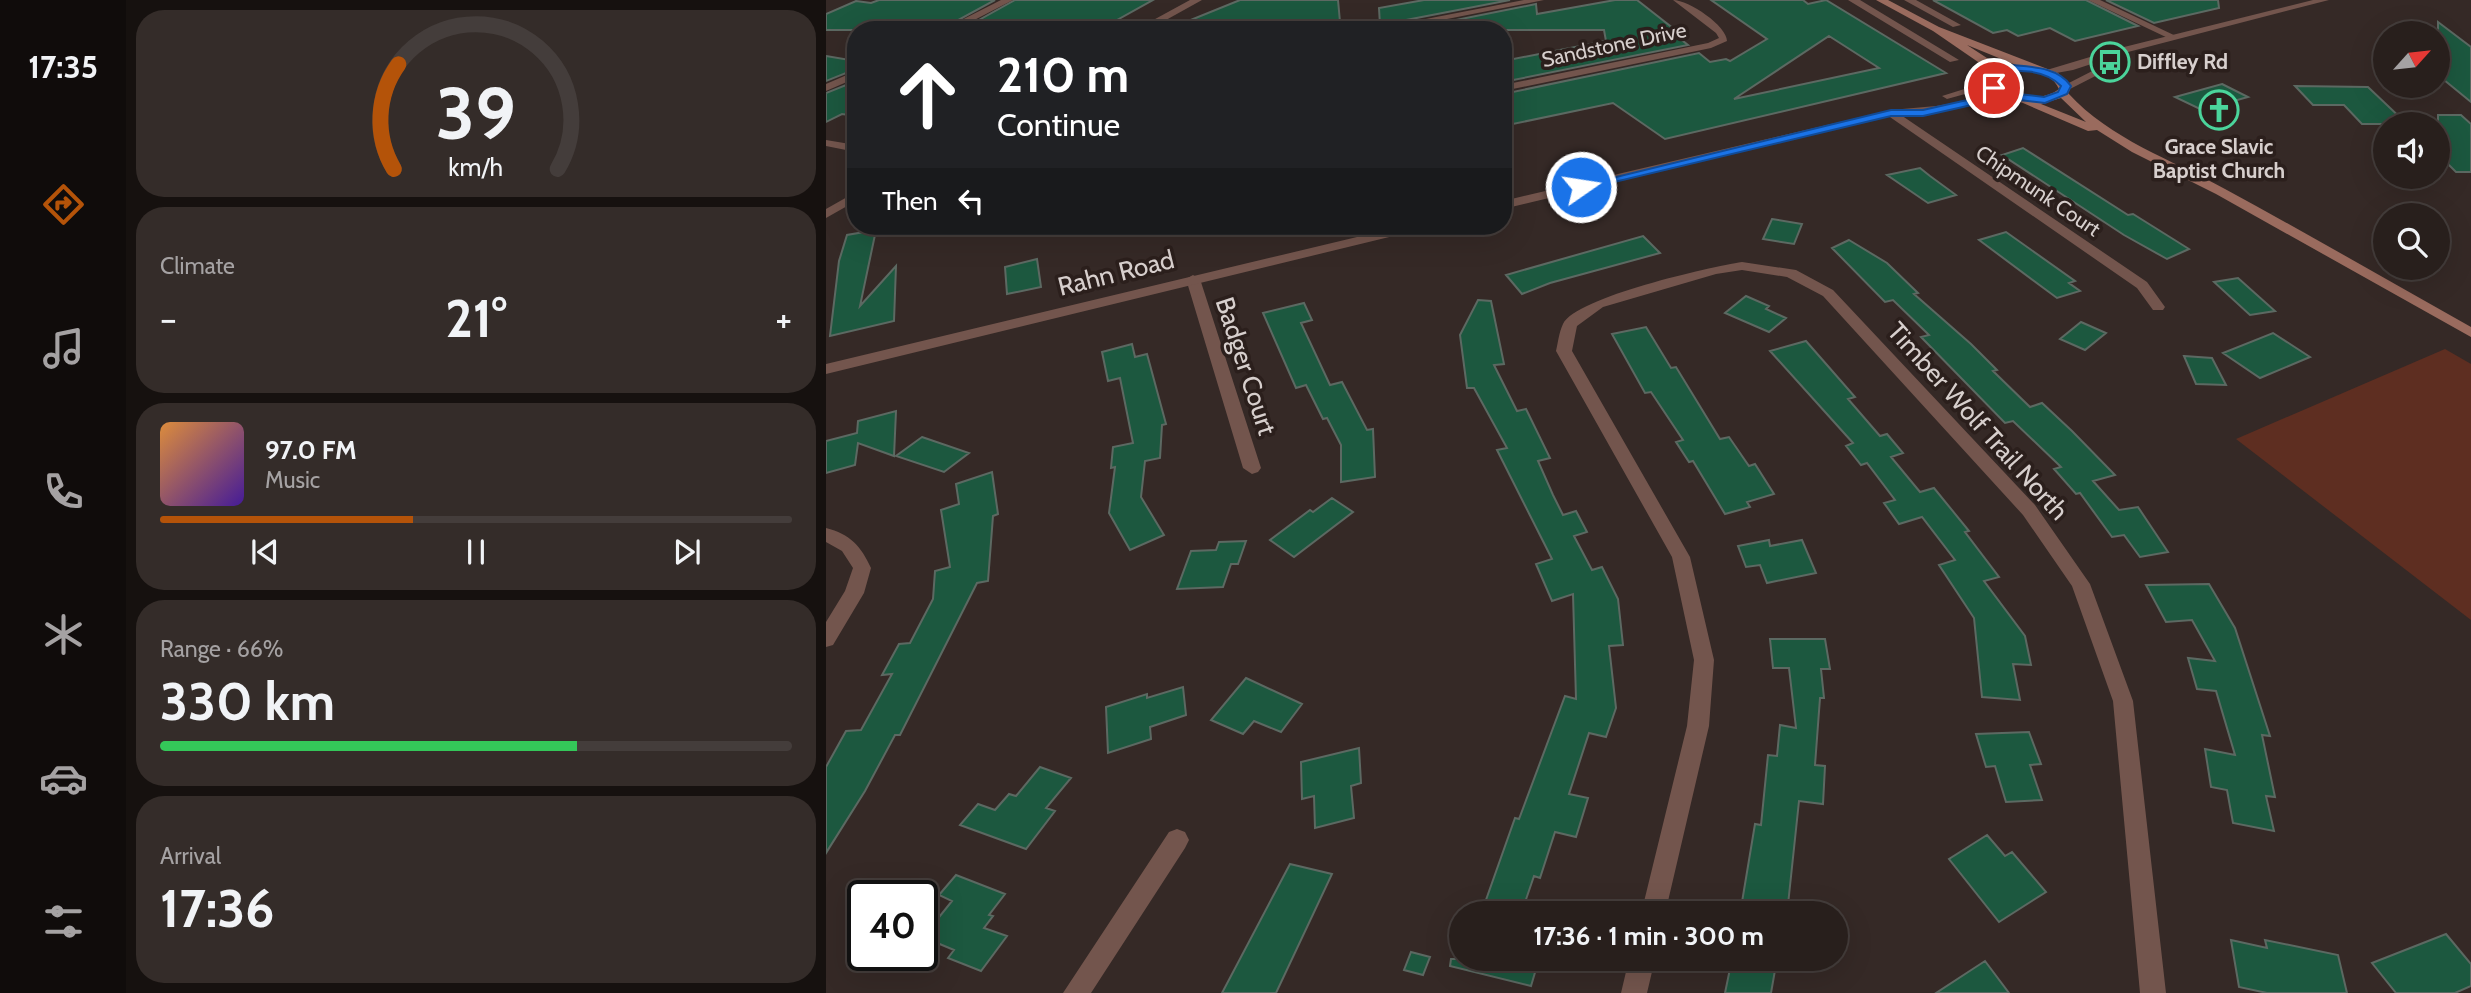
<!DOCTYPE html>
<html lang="en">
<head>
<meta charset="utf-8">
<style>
  :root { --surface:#281f1c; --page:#342c29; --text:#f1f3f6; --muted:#a5a2a3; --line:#443d3b; --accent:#b45309 }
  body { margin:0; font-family:Cabin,sans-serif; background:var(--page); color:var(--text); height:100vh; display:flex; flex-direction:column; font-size:26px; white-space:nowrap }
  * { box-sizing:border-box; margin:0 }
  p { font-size:23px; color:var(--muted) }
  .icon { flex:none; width:38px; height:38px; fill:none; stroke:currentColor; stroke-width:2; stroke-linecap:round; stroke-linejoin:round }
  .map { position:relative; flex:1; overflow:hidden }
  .sheet { display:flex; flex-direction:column; gap:10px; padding:10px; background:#16110f; width:700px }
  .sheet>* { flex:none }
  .hud { position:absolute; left:21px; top:21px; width:665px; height:214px; border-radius:28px; box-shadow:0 7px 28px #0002,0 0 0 2px var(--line); background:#202124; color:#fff; overflow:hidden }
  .needle { width:46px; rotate:63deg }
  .buttons { position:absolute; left:1547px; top:21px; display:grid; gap:14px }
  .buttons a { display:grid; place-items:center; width:77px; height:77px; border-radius:50%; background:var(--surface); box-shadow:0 7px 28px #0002,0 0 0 2px var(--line); font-size:35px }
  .speed { position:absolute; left:21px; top:880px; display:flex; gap:14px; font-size:35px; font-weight:700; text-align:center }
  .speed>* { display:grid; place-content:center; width:91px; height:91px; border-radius:50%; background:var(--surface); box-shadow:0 7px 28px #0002,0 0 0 2px var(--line); line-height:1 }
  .speed .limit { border:4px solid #111; border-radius:10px; background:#fff; color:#111 }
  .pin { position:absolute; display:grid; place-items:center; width:60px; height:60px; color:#fff; margin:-30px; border:4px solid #fff; border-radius:50%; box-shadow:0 2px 7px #0007 }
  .me { position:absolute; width:77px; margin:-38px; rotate:77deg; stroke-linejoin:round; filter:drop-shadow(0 0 5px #0008) }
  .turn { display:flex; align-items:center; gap:24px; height:147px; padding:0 35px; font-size:32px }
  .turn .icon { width:91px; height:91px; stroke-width:2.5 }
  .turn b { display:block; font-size:49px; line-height:60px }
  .then { display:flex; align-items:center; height:66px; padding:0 35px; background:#0003; gap:14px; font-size:26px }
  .big { font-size:52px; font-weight:800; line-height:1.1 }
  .sheet .tile { flex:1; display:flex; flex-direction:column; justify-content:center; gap:10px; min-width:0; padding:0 24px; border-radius:28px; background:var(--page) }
  .sheet .dial { align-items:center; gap:0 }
  .dial svg { height:182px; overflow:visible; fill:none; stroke:var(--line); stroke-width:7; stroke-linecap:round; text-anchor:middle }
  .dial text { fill:var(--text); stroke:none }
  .song { display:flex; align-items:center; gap:21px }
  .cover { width:84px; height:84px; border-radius:10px; background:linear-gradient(135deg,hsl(30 70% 55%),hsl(260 70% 35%)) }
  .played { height:7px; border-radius:4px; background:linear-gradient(90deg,var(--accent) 40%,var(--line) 40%) }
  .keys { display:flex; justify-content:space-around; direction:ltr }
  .heat { display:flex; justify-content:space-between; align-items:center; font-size:38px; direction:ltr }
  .charge { height:10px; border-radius:5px; background:linear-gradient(90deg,#34c759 66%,var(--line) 0) }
  .trip { position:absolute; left:623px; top:901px; width:399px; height:70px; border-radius:35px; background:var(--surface); box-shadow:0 7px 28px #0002,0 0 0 2px var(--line); font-weight:800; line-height:70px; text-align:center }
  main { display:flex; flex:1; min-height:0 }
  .tab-bar { display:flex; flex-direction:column; width:126px; justify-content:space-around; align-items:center; background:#100c0b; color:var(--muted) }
  .tab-bar .icon { width:49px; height:49px }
  .tab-bar .on { color:var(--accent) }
  .tab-bar b { font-size:32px; color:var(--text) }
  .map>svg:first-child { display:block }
  .green { fill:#5e2e21 }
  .building { fill:#1c583f; stroke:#5c6962; stroke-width:2; fill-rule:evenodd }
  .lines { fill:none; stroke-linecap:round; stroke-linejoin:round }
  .minor { fill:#73554d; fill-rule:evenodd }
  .tertiary { fill:#73554d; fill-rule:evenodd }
  .secondary { fill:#9a6b5e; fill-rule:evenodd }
  .route { fill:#1a73e8; stroke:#114b97; stroke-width:2 }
  .labels { text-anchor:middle; stroke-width:7; stroke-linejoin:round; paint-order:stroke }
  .far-street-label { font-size:21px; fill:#d7cfcd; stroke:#2b1f1c }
  .far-poi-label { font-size:21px; font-weight:bold; fill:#d7cfcd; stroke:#2b1f1c; text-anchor:start }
  .street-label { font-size:26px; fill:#d7cfcd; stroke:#2b1f1c }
</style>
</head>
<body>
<main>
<nav class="tab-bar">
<b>17:35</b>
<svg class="icon on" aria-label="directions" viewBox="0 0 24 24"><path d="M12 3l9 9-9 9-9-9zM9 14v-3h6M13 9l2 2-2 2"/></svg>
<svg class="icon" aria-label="music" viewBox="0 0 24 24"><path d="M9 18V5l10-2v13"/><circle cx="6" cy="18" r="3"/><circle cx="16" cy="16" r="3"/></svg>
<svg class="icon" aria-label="phone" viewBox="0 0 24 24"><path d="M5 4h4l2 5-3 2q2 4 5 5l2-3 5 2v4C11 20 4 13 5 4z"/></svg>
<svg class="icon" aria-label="climate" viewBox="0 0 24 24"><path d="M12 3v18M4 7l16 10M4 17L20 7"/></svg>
<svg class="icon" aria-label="car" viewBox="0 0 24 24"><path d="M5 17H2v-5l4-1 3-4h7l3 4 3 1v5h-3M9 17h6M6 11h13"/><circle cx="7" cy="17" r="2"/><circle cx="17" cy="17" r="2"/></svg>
<svg class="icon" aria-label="filters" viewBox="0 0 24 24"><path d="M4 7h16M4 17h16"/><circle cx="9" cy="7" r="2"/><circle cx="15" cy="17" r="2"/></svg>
</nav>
<section class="sheet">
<div class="tile dial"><svg viewBox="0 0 100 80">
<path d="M14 69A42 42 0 1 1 86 69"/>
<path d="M14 69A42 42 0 0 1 16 23" stroke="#b45309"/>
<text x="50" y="56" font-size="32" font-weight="700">39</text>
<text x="50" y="72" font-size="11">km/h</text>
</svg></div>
<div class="tile"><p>Climate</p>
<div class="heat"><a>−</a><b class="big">21°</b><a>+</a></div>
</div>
<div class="tile">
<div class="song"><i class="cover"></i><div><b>97.0 FM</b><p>Music</p></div></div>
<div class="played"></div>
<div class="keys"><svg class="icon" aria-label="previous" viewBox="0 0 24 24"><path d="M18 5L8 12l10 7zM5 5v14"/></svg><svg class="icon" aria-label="pause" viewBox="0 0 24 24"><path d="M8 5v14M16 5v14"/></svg><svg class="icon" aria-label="next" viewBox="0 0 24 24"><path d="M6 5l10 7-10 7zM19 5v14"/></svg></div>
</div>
<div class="tile"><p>Range · 66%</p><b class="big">330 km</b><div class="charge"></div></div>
<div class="tile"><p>Arrival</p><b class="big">17:36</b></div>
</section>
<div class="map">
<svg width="1645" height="993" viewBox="0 0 1645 993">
  <rect width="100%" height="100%" fill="#352926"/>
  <!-- green -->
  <path class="green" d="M1619 349 1645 364V620L1410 439Z"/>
  <!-- building -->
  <path class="building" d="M53 0H169L114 30H0V14L30 1 45 3Z
    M189 0H327L273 30H135Z
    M414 0H512L514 22 468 30H340Z
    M598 0H684L554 25 553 8Z
    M789 0H811L848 29 843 30 862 45 677 82V61L780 41 778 30H580L710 4 711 14Z
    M885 0H977L982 4 1000 0 1120 73 839 139 787 103 677 126V94L873 53 884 62 900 59 904 61 941 39ZM1003 36 1053 68 908 99Z
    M1107 0H1260L1312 26 1249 41 1224 28 1192 36 1181 30 1167 33Z
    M1280 0H1392L1393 8 1328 23Z
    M1612 22 1645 47V102L1612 75Z
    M0 56 30 61V69L0 81Z
    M30 81V116L16 114 0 122V93Z
    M1396 84 1422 97 1376 110 1349 97Z
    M1469 86 1542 87 1581 124H1536L1518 105H1487Z
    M1612 115H1635L1645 124V172H1630L1612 154Z
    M1197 148 1302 215 1307 214 1363 249 1341 259 1298 235 1176 155Z
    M1094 168 1104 176 1130 195 1102 203 1061 175Z
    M946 219 976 224 968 244 937 239Z
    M50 230 34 306 70 266 68 321 4 336 13 261 21 235Z
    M1180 232 1249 281 1243 283 1254 291 1231 298 1153 240Z
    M817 236 834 253 724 283 696 294 680 275Z
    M1023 240 1061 263 1092 293 1088 294 1145 344 1171 370 1167 371 1204 407 1216 403 1246 431 1289 475 1267 481 1293 510 1312 507 1342 552 1314 557 1298 535 1286 537 1254 493 1250 494 1228 469 1235 467 1233 465 1187 421 1179 423 1095 337 1103 335 1067 300 1059 302 1006 248Z
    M211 259 215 287 181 294 179 267Z
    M1412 278 1449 311 1424 315 1388 282Z
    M920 296 943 306 940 309 960 318 943 332 899 313Z
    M652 300 665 301 678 364 668 365 691 411 700 409 724 458 712 461 727 495 737 515 750 511 761 532 748 536 766 570 776 567 792 599 797 645 783 646 790 708 780 737 763 733 743 794 762 798 750 837 729 832 714 878 708 876 695 914H655L689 818 693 819 739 696 750 699 747 594 726 601 710 564 726 559 671 450 681 448 648 388H641L634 335Z
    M478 303 486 320 475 323 504 385 516 382 541 430 547 429 549 477 515 482V445L501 418 497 419 480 385 470 388 437 313Z
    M1255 322 1280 333 1259 350 1234 339Z
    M820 327 845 368 850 367 894 439 903 437 923 466 929 464 948 494 921 502 924 507 899 514 867 461 863 462 850 442 857 440 825 392 819 393 786 334Z
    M1447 333 1484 357 1434 378 1397 353Z
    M980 341 1029 397 1022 399 1054 436 1061 434 1077 453 1065 457 1094 492 1108 488 1143 531 1139 532 1173 577 1158 581 1199 636 1205 665 1187 664 1194 700 1156 697 1148 618 1113 565 1129 560 1096 517 1073 524 1058 503 1069 500 1041 463 1035 465 1020 446 1027 443 944 351Z
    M306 344 309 357 321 354 340 424 336 425 334 458 319 461 315 497 338 535 304 550 283 513 289 467 285 468 287 447 307 443 294 378 282 381 276 352Z
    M1358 356 1386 358 1400 385 1370 384Z
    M70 411 68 456 32 443 29 465 0 473V441L31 433 32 421Z
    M96 437 143 453 118 472 70 456Z
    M166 472 172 514 167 516 162 581 151 583 74 735H69L39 791 0 853V767L20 731 35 730 66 674 56 675 73 644 84 643 107 599 109 571 124 567 115 510 133 504 130 484Z
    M506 498 527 512 468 557 444 540 484 510 487 512Z
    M943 540 944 546 976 540 990 573 941 583 934 565 920 567 912 546Z
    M420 541 412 564H405L397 587 351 589 365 551 390 550 393 542Z
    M1383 584 1409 628 1444 736 1436 735 1449 797 1440 796 1448 831 1407 823 1401 790 1385 787 1379 749 1409 755 1390 691 1371 689 1362 658 1389 661 1366 620 1340 622 1320 585Z
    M944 639H999L1004 669H995L998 698H994L989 765 999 766 997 804 973 801 961 914H914L929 824 935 825 942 755 951 756 954 725 970 728 963 668H947Z
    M420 678 476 704 455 732 428 721 417 734 385 720Z
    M357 687 360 715 324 727 325 739 282 753 280 707 321 694V698Z
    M1203 732 1215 764 1204 765 1216 800 1180 802 1169 766 1160 767 1150 734Z
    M533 748 535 783 525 786 528 818 489 828 488 796 476 799 475 762Z
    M214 767 245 778 220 808 229 811 200 849 134 825 152 804 169 810 183 794 190 796Z
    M1161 835 1179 856 1186 852 1220 892 1173 922 1123 859Z
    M464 864 506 874 450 993H396Z
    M130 875 179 894 163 915 167 916 158 928 181 936 155 971 122 958 128 950 97 937 126 901 113 895Z
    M1620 934 1645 964V986L1629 993H1570L1546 963Z
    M1405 940 1441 948 1439 940 1512 955 1521 993H1441L1413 987Z
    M585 952 604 957 597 975 578 970Z
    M625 959H713L705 986 624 966Z
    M906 959H951L945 993H899Z
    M1159 961 1183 993H1110Z"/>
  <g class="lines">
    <!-- minor -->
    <path class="minor" d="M175 0H187L129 30H116Z
      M364 0H376L322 30H309Z
      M698 0H718L565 30H543Z
      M847 0C863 0 901 26 901 41L885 48 677 91V85L882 43 893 38 890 33Z
      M1022 0H1034L1133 60 1124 62Z
      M1078 0H1090L1135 25 1127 27Z
      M1262 0H1274L1352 37 1344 39Z
      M30 71V78L0 91V84Z
      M1061 111H1069L1321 282 1339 307 1337 310H1327L1311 288 1061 115Z
      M0 140 30 145V152L0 146Z
      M30 192V201L0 218V209Z
      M916 262 970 270 1007 290 1209 505 1264 584 1307 701 1340 993H1314L1287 701 1246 586 1197 515 997 296 961 277 916 270 890 274 777 307 751 326 746 351 864 557 888 660 883 726 839 914H815L861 726 868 660 846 557 730 351C732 343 733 332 737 324 750 297 884 267 916 262Z
      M367 275 374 279 435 468 432 472 426 474 417 468 360 279Z
      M0 528C24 534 35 546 45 568L38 593 7 645 0 647V622L19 591 27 568 16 551 0 542Z
      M351 829 359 832 363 840 359 848 265 993H237L343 832Z
      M803 959H829L821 993H795Z"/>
    <!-- tertiary -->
    <path class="tertiary" d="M1487 0H1503L1302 52 1247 70 1219 75 1214 72 1294 48Z
      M1278 65 1287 67 1244 89 1235 87Z
      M1164 81 1169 84 1168 86 1121 99 1116 96Z
      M1185 93 1189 94V98L1110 112 1065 116 677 209V201L1065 110 1110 106Z
      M577 226H598L592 230 0 374V364Z"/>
    <!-- secondary -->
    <path class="secondary" d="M1050 0H1062L1113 27 1232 73 1239 80 1244 90 1242 93C1285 140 1345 159 1399 189 1482 234 1563 281 1645 327V337L1390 194 1306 152 1271 130 1262 131 1197 103 1170 94 1160 85 1155 64 1107 31ZM1141 45 1190 65 1167 70 1164 60ZM1182 72C1200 70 1225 70 1233 89 1217 102 1176 101 1168 79ZM1235 98 1260 122 1215 104Z"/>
  </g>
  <!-- route -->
  <path class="route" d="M1185 65C1206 67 1232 67 1245 86L1241 94 1219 103 1185 99 1159 102 1097 116H1065L755 190 749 187 1065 110H1097L1159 96 1185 93 1218 97 1232 92 1235 86C1220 70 1187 66 1169 78L1173 88 1165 90 1160 75 1172 67Z"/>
  <!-- icons -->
  <defs>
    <g id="bus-ring" transform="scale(2.0125)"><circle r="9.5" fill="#2b1f1c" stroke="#4bd49b" stroke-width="1.5"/><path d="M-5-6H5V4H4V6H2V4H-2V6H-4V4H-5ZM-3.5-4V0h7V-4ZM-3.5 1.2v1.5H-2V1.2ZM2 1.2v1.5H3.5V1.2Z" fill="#4bd49b"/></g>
    <g id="church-ring" transform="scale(2.0125)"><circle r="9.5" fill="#2b1f1c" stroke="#4bd49b" stroke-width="1.5"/><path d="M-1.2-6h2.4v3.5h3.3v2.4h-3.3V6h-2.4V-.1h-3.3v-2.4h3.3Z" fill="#4bd49b"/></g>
  </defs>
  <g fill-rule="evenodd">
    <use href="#bus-ring" x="1284" y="62"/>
    <use href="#church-ring" x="1393" y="110"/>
  </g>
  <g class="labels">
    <!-- far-street labels -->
    <g class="far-street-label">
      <text transform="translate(788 45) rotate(-12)" y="7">Sandstone Drive</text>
      <text transform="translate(1212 191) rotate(34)" y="7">Chipmunk Court</text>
    </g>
    <!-- far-poi labels -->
    <g class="far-poi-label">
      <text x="1311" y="69">Diffley Rd</text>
      <text x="1393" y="154" text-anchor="middle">Grace Slavic<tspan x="1393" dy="24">Baptist Church</tspan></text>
    </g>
    <!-- street labels -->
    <g class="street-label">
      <text transform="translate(290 273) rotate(-14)" y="9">Rahn Road</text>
      <text transform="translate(420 366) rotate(72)" y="9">Badger Court</text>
      <text transform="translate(1152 421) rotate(48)" y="9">Timber Wolf Trail North</text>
    </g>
  </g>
</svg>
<div class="buttons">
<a><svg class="needle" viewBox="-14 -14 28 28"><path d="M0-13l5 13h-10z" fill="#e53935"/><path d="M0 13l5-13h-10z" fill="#a5a2a3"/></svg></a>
<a><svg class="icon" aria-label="sound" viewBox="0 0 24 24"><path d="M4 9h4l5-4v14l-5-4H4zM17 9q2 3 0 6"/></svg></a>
<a><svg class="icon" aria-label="search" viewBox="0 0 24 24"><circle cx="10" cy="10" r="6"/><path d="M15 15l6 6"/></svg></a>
</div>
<div class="speed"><div class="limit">40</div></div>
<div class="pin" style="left:1168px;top:88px;background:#d93025"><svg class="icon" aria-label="arrive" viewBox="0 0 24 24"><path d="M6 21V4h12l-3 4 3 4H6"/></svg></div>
<svg class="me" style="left:755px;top:187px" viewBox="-20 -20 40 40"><circle r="17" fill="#1a73e8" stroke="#fff" stroke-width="3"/><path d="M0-11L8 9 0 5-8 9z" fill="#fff"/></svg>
<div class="trip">17:36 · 1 min · 300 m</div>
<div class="hud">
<div class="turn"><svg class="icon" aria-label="ahead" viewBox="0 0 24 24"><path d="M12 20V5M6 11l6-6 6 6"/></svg><div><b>210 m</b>Continue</div></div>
<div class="then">Then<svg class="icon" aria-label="left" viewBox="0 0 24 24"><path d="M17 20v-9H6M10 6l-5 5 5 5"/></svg></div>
</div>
</div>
</main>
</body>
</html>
